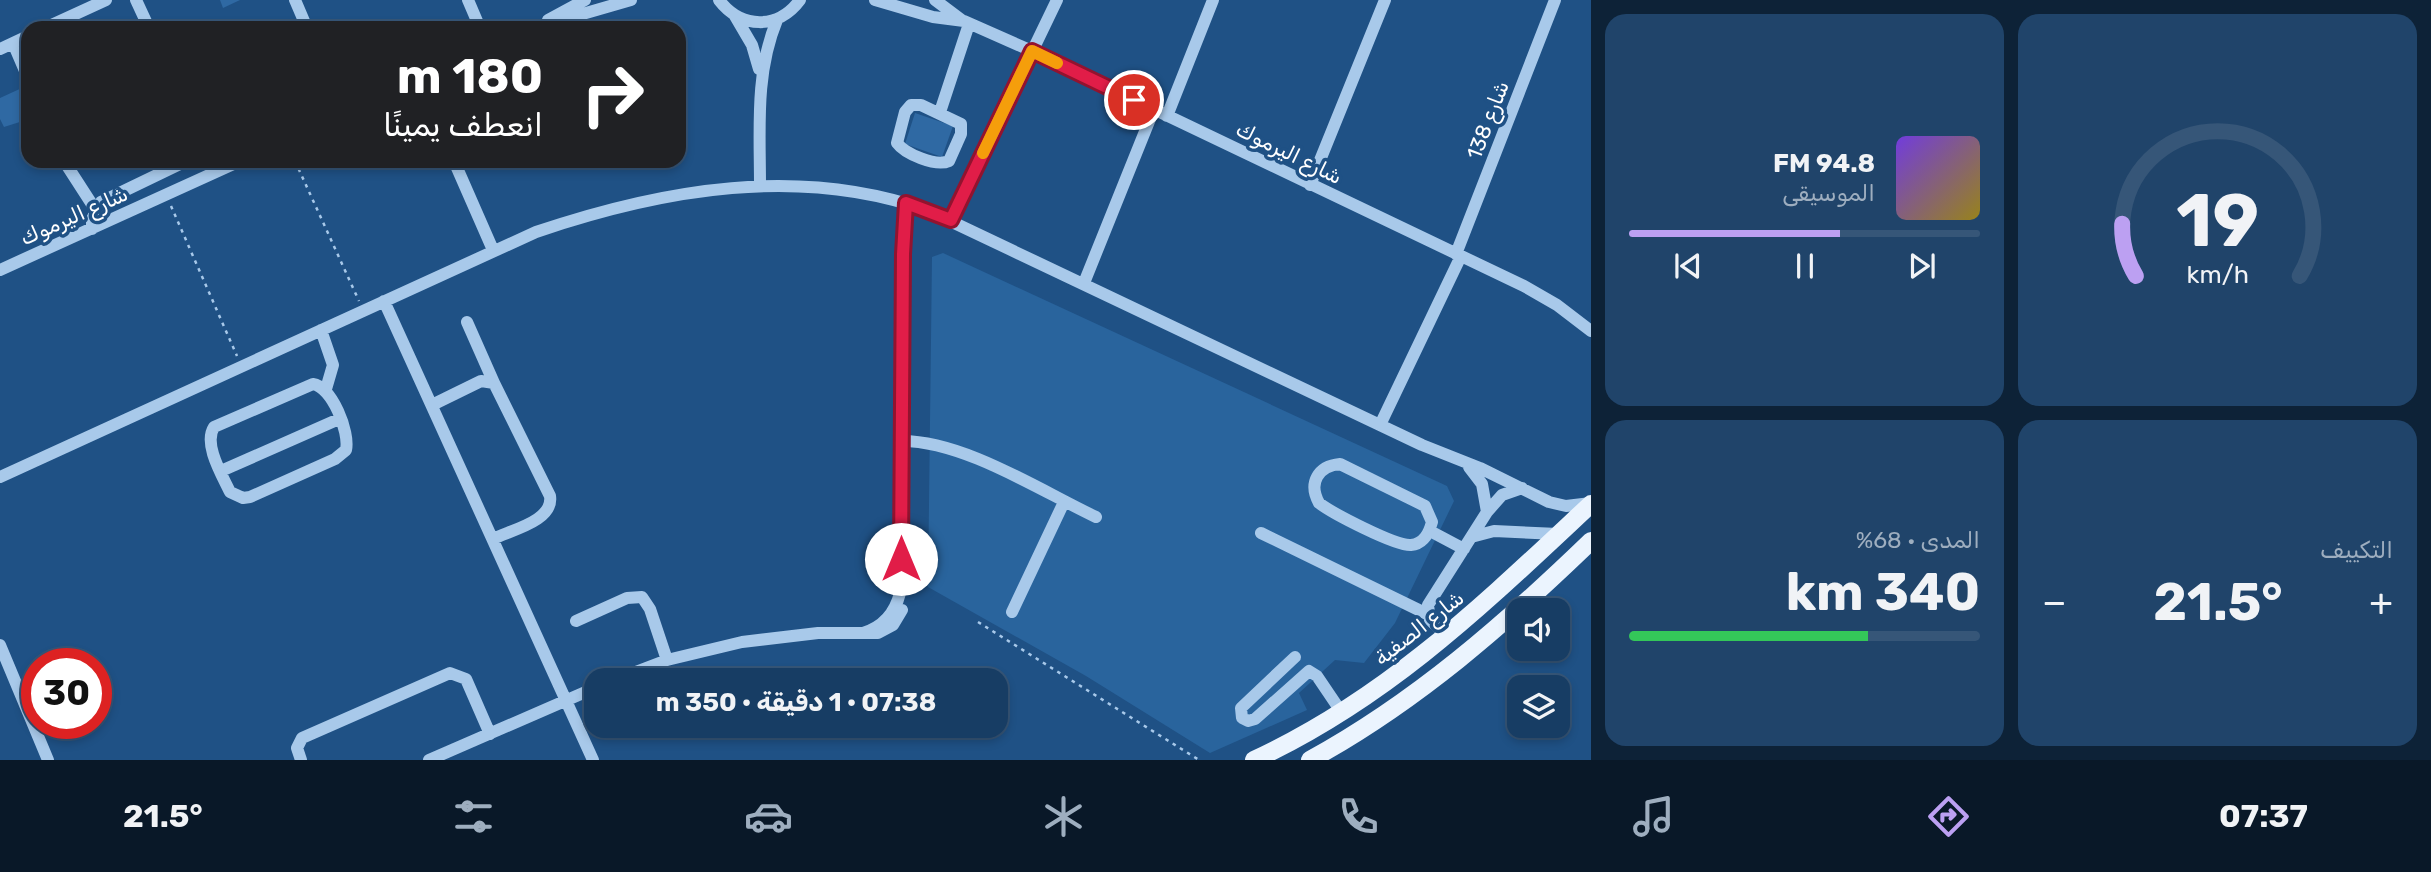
<!DOCTYPE html>
<html lang="ar">
<head>
<meta charset="utf-8">
<style>
  :root { --surface:#173d64; --page:#20446a; --text:#f1f3f6; --muted:#9eaebf; --line:#365678; --accent:#bca0f2 }
  body { margin:0; font-family:Rubik,Cairo,sans-serif; background:var(--page); color:var(--text); direction:rtl; height:100vh; display:flex; flex-direction:column; font-size:26px; white-space:nowrap }
  * { box-sizing:border-box; margin:0 }
  p { font-size:23px; color:var(--muted) }
  .icon { flex:none; width:38px; height:38px; fill:none; stroke:currentColor; stroke-width:2; stroke-linecap:round; stroke-linejoin:round }
  .map { position:relative; flex:1; overflow:hidden; direction:ltr }
  .panel { display:flex; flex-direction:column; gap:14px; padding:14px; background:#0d2237; width:840px }
  .panel>* { flex:none }
  .top-card { position:absolute; left:21px; top:21px; width:665px; height:147px; border-radius:21px; box-shadow:0 4px 10px #0003,0 0 0 2px var(--line); direction:rtl; background:#202124; color:#fff; overflow:hidden }
  .fabs { position:absolute; left:1507px; top:598px; display:grid; gap:14px }
  .fabs a { display:grid; place-items:center; width:63px; height:63px; border-radius:14px; background:var(--surface); box-shadow:0 4px 10px #0003,0 0 0 2px var(--line); font-size:35px }
  .speed { position:absolute; left:21px; top:648px; display:flex; gap:14px; font-size:35px; font-weight:700; text-align:center }
  .speed>* { display:grid; place-content:center; width:91px; height:91px; border-radius:50%; background:var(--surface); box-shadow:0 4px 10px #0003,0 0 0 2px var(--line); line-height:1 }
  .speed .limit { border:10px solid #d22; background:#fff; color:#111 }
  .pin { position:absolute; display:grid; place-items:center; width:60px; height:60px; color:#fff; margin:-30px; border:4px solid #fff; border-radius:50%; box-shadow:0 2px 7px #0007 }
  .me { position:absolute; width:77px; margin:-38px; rotate:0deg; stroke-linejoin:round; filter:drop-shadow(0 0 5px #0008) }
  .turn { display:flex; align-items:center; gap:24px; height:147px; padding:0 28px; font-size:32px }
  .turn .icon { width:91px; height:91px; stroke-width:2.5 }
  .turn b { display:block; font-size:49px; line-height:60px }
  .big { font-size:52px; font-weight:700; line-height:1.1 }
  .panel .card { flex:1; display:flex; flex-direction:column; justify-content:center; gap:10px; min-width:0; padding:0 24px; border-radius:21px; background:var(--page) }
  .panel .dial { align-items:center; gap:0 }
  .dial svg { height:182px; overflow:visible; fill:none; stroke:var(--line); stroke-width:7; stroke-linecap:round; text-anchor:middle }
  .dial text { fill:var(--text); stroke:none }
  .song { display:flex; align-items:center; gap:21px }
  .cover { width:84px; height:84px; border-radius:10px; background:linear-gradient(135deg,hsl(260 70% 55%),hsl(50 70% 35%)) }
  .played { height:7px; border-radius:4px; background:linear-gradient(90deg,var(--accent) 60%,var(--line) 60%) }
  .keys { display:flex; justify-content:space-around; direction:ltr }
  .heat { display:flex; justify-content:space-between; align-items:center; font-size:38px; direction:ltr }
  .charge { height:10px; border-radius:5px; background:linear-gradient(90deg,#34c759 68%,var(--line) 0) }
  .panel .tiles { flex:1; display:grid; gap:14px; grid-template-columns:repeat(2,1fr) }
  .trip { position:absolute; left:584px; top:668px; width:424px; height:70px; border-radius:21px; background:var(--surface); box-shadow:0 4px 10px #0003,0 0 0 2px var(--line); font-weight:700; line-height:70px; text-align:center; direction:rtl }
  .dock { display:flex; height:112px; justify-content:space-around; align-items:center; background:#091828; color:var(--muted) }
  .dock .icon { width:49px; height:49px }
  .dock .current { color:var(--accent) }
  .dock b { font-size:32px; color:var(--text) }
  main { display:flex; flex:1; min-height:0 }
  .map>svg:first-child { display:block }
  .green { fill:#29649d }
  .building { fill:#2f69a3 }
  .lines { fill:none; stroke-linecap:round; stroke-linejoin:round }
  .path { stroke:#a8c9ea; stroke-width:2.5; stroke-dasharray:3.5 5; stroke-linecap:butt }
  .minor { stroke:#a8c9ea; stroke-width:12 }
  .major { stroke:#ebf4fe; stroke-width:18 }
  .route-casing { stroke:#92132f; stroke-width:18 }
  .route { stroke:#e11d48; stroke-width:12 }
  .slow { stroke:#f59e0b; stroke-width:12 }
  .labels { text-anchor:middle; stroke-width:7; stroke-linejoin:round; paint-order:stroke }
  .street-label { font-size:21px; fill:#fff; stroke:#1f5185 }
</style>
</head>
<body>
<main>
<section class="panel">
<div class="tiles">
<div class="card dial"><svg viewBox="0 0 100 80">
<path d="M14 69A42 42 0 1 1 86 69"/>
<path d="M14 69A42 42 0 0 1 8 46" stroke="#bca0f2"/>
<text x="50" y="56" font-size="32" font-weight="700">19</text>
<text x="50" y="72" font-size="11">km/h</text>
</svg></div>
<div class="card">
<div class="song"><i class="cover"></i><div><b>94.8 FM</b><p>الموسيقى</p></div></div>
<div class="played"></div>
<div class="keys"><svg class="icon" aria-label="previous" viewBox="0 0 24 24"><path d="M18 5L8 12l10 7zM5 5v14"/></svg><svg class="icon" aria-label="pause" viewBox="0 0 24 24"><path d="M8 5v14M16 5v14"/></svg><svg class="icon" aria-label="next" viewBox="0 0 24 24"><path d="M6 5l10 7-10 7zM19 5v14"/></svg></div>
</div>
<div class="card"><p>التكييف</p>
<div class="heat"><a>−</a><b class="big">21.5°</b><a>+</a></div>
</div>
<div class="card"><p>المدى · 68%</p><b class="big">340 km</b><div class="charge"></div></div>
</div>
</section>
<div class="map">
<svg width="1591" height="760" viewBox="0 0 1591 760">
  <rect width="100%" height="100%" fill="#1f5185"/>
  <!-- green -->
  <path class="green" d="M943 253 1447 486 1454 501 1395 623 1364 663 1335 660 1299 693 1307 710 1210 753 1086 676 928 587 932 257Z"/>
  <!-- building -->
  <path class="building" d="M220 0H240L223 8Z
    M24 87 28 97 26 120 4 127 0 119V98Z
    M915 113 953 126 942 157 905 144Z"/>
  <g class="lines">
    <!-- path -->
    <path class="path" d="M295 161 359 301
      M171 206 237 356
      M978 622 1199 760"/>
    <!-- minor -->
    <path class="minor" d="M136 0 149 28
      M295 0 307 28
      M468 0 480 28
      M719 0C741 29 778 30 800 0
      M875 0 933 17 964 21 1032 51 1524 286 1557 305 1591 331
      M935 0 963 21
      M735 16 752 45 759 69
      M548 20 585 0
      M45 28 106 0
      M534 28 631 0
      M13 43 28 78
      M0 49 28 36
      M911 105H921L961 124V134L949 161C936 167 905 154 897 143L905 112Z
      M940 112 969 24
      M1167 116 1213 0
      M64 161 95 209
      M454 161 493 250
      M760 185C760 129 755 73 777 20
      M1310 185 1385 0
      M951 220 1057 0
      M92 229V219L101 202 186 161
      M1456 254 1555 0
      M0 270 240 161
      M1084 283 1154 109
      M384 301 593 760
      M467 322 494 383
      M321 330 333 365 326 389
      M313 384C332 387 350 432 346 450L335 459 250 497 243 498 230 492C222 475 203 444 214 427Z
      M432 405 481 381 494 383 550 496C554 521 511 530 493 539
      M1380 425 1461 256
      M902 441C964 441 1039 490 1096 517
      M1340 464 1425 506 1432 522C1429 533 1424 544 1411 545 1395 546 1332 513 1319 503 1308 483 1318 466 1340 464Z
      M1469 467 1482 484 1487 512
      M221 471 339 419
      M0 477 536 232C663 189 800 165 929 211L1422 445 1480 468 1549 502 1566 506 1591 503
      M1430 531 1464 549
      M1261 533 1427 614
      M1475 536 1494 531 1558 534
      M1012 612 1064 502
      M576 621 627 598 642 597 650 609 667 660
      M863 633C883 627 895 613 900 593L903 254 907 203
      M1448 637 1430 620 1428 605 1487 512 1502 495 1522 488
      M0 645 48 760
      M1295 657 1241 708 1242 718 1248 721 1255 719 1309 671 1317 676 1342 713
      M612 681 667 660 742 642 818 633H878L893 625 902 610
      M301 760 297 748 302 738 450 673 466 679 490 734
      M429 760 597 687"/>
    <!-- major -->
    <path class="major" d="M1254 760C1388 698 1485 603 1591 504
      M1310 760C1416 702 1505 624 1591 541"/>
  </g>
  <g class="lines">
    <!-- route casing -->
    <g class="route-casing">
      <path id="route" d="M901 559 903 254 906 203 951 220 1032 51 1134 100"/>
    </g>
    <!-- route -->
    <use href="#route" class="route"/>
    <!-- slow -->
    <path class="slow" d="M983 153 1032 51 1057 63"/>
  </g>
  <g class="labels">
    <!-- street labels -->
    <g class="street-label">
      <text transform="translate(1488 120) rotate(-69)" y="7">شارع 138</text>
      <text transform="translate(1289 153) rotate(26)" y="7">شارع اليرموك</text>
      <text transform="translate(74 216) rotate(-24)" y="7">شارع اليرموك</text>
      <text transform="translate(1419 628) rotate(-38)" y="7">شارع الصفية</text>
    </g>
  </g>
</svg>
<div class="fabs">
<a><svg class="icon" aria-label="sound" viewBox="0 0 24 24"><path d="M4 9h4l5-4v14l-5-4H4zM17 9q2 3 0 6"/></svg></a>
<a><svg class="icon" aria-label="layers" viewBox="0 0 24 24"><path d="M12 4l9 5-9 5-9-5zM3 14l9 5 9-5"/></svg></a>
</div>
<div class="speed"><div class="limit">30</div></div>
<div class="pin" style="left:1134px;top:100px;background:#d93025"><svg class="icon" aria-label="arrive" viewBox="0 0 24 24"><path d="M6 21V4h12l-3 4 3 4H6"/></svg></div>
<svg class="me" style="left:901px;top:559px" viewBox="-20 -20 40 40"><circle r="19" fill="#fff"/><path d="M0-13L10 11 0 6-10 11z" fill="#e11d48"/></svg>
<div class="trip">07:38 · 1 دقيقة · 350 m</div>
<div class="top-card">
<div class="turn"><svg class="icon" aria-label="right" viewBox="0 0 24 24"><path d="M7 20v-9h11M14 6l5 5-5 5"/></svg><div><b>180 m</b>انعطف يمينًا</div></div>
</div>
</div>
</main>
<nav class="dock">
<b>07:37</b>
<svg class="icon current" aria-label="directions" viewBox="0 0 24 24"><path d="M12 3l9 9-9 9-9-9zM9 14v-3h6M13 9l2 2-2 2"/></svg>
<svg class="icon" aria-label="music" viewBox="0 0 24 24"><path d="M9 18V5l10-2v13"/><circle cx="6" cy="18" r="3"/><circle cx="16" cy="16" r="3"/></svg>
<svg class="icon" aria-label="phone" viewBox="0 0 24 24"><path d="M5 4h4l2 5-3 2q2 4 5 5l2-3 5 2v4C11 20 4 13 5 4z"/></svg>
<svg class="icon" aria-label="climate" viewBox="0 0 24 24"><path d="M12 3v18M4 7l16 10M4 17L20 7"/></svg>
<svg class="icon" aria-label="car" viewBox="0 0 24 24"><path d="M5 17H2v-5l4-1 3-4h7l3 4 3 1v5h-3M9 17h6M6 11h13"/><circle cx="7" cy="17" r="2"/><circle cx="17" cy="17" r="2"/></svg>
<svg class="icon" aria-label="filters" viewBox="0 0 24 24"><path d="M4 7h16M4 17h16"/><circle cx="9" cy="7" r="2"/><circle cx="15" cy="17" r="2"/></svg>
<b>21.5°</b>
</nav>
</body>
</html>
